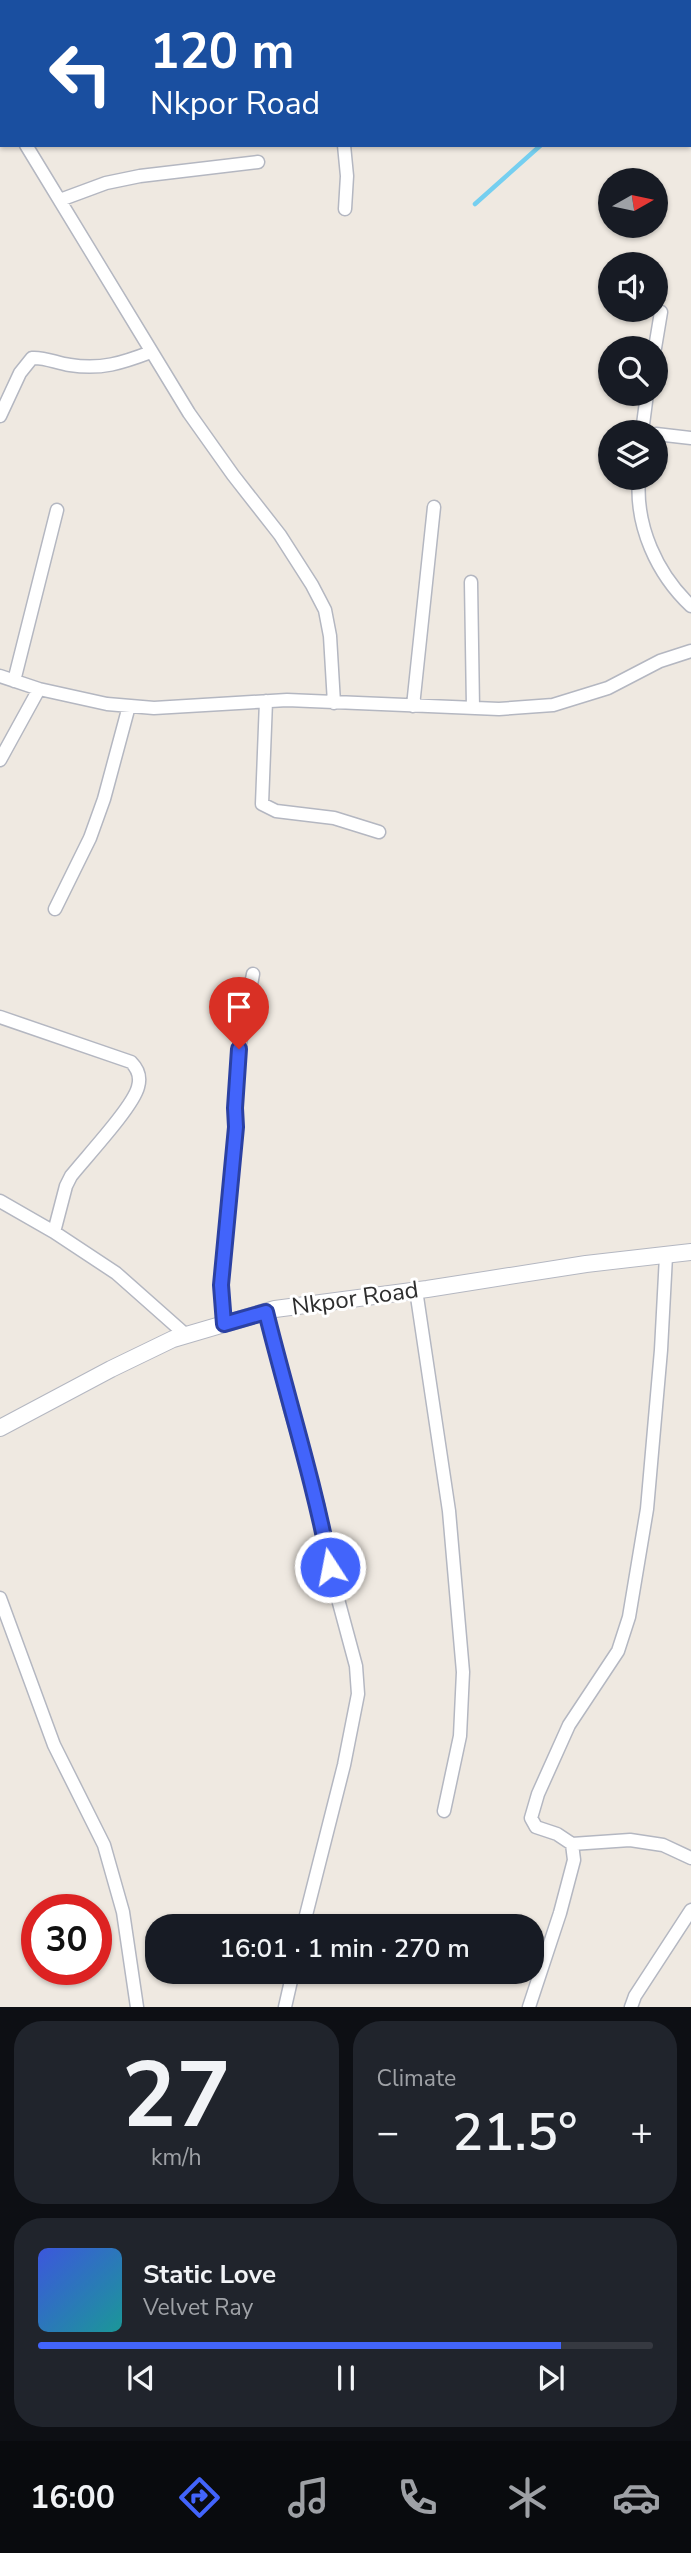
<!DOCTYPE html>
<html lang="en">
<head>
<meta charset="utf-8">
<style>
  :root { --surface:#171b24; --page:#20242c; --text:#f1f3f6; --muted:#9ea1a6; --line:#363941; --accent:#4264fb }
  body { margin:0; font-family:"Nunito Sans",sans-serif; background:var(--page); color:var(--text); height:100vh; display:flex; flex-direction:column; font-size:26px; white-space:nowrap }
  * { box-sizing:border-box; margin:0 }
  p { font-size:23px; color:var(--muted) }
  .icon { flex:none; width:38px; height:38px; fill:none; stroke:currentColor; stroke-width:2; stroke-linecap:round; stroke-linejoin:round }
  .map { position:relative; height:2007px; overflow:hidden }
  .drawer { display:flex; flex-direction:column; gap:14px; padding:14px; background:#0d0f14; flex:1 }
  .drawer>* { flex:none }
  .hud { position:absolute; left:0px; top:0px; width:691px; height:147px; box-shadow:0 2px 5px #0004; background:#1a4fa0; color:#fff; overflow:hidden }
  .needle { width:46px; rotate:81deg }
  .buttons { position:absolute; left:598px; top:168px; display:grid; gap:14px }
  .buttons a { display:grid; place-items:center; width:70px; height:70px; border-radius:50%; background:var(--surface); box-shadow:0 2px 5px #0004; font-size:35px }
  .speed { position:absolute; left:21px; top:1894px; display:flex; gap:14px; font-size:35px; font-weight:700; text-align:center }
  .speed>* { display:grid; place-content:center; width:91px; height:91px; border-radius:50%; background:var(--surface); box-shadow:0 2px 5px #0004; line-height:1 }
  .speed .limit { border:10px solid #d22; background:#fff; color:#111 }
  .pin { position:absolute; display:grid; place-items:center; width:60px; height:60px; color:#fff; margin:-72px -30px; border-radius:50% 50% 50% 0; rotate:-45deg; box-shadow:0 0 7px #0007 }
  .pin .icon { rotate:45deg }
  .me { position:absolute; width:77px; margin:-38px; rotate:349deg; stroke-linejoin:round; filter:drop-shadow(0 0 5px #0008) }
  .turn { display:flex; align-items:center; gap:24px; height:147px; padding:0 35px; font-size:32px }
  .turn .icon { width:91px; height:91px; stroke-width:2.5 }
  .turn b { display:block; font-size:49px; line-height:60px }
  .big { font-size:52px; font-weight:600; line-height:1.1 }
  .drawer .widget { flex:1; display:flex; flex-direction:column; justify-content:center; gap:10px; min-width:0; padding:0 24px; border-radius:28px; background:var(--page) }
  .drawer .dial { align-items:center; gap:0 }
  .dial b { font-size:91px; line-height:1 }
  .song { display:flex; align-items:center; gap:21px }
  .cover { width:84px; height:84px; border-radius:10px; background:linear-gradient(135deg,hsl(230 70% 55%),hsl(180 70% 35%)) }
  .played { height:7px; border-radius:4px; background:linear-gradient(90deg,var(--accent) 85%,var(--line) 85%) }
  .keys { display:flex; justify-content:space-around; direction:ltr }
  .heat { display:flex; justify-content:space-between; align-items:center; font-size:38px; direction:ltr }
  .drawer .tiles { flex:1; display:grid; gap:14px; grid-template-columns:1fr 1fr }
  .widget:last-child { grid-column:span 2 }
  .trip { position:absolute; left:145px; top:1914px; width:399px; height:70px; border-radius:28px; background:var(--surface); box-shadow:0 2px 5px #0004; font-weight:600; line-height:70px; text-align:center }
  .dock { display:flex; height:112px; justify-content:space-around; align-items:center; background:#090b0e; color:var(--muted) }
  .dock .icon { width:49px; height:49px }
  .dock .on { color:var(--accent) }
  .dock b { font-size:32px; color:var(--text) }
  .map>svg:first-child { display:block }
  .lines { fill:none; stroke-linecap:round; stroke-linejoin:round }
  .stream { stroke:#75cff0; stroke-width:4.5 }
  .minor-casing { stroke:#b4b7c1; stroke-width:15 }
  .tertiary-casing { stroke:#b4b7c1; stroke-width:18 }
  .minor { stroke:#fff; stroke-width:12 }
  .tertiary { stroke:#fff; stroke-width:16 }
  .route-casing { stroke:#2b41a3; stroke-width:18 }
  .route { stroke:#4264fb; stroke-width:12 }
  .labels { text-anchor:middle; stroke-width:6; stroke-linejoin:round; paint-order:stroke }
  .street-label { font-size:24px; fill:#2e2e2e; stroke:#fff }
</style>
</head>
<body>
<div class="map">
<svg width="691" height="2007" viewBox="0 0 691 2007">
  <rect width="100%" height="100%" fill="#efe9e1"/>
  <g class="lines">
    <!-- stream -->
    <path class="stream" d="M679 2 680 0
      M475 204 541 145"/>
    <!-- minor casing -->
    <g class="minor-casing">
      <path id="minor" d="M293 0 294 2
        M321 2 325 0
        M0 103 2 106
        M26 145 189 413 233 475 280 535 312 585 325 610 330 636 334 703
        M344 145 347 176 345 209
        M60 200 106 183 140 176 258 162
        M655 348 661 312
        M0 416 20 373 32 358C45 357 56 363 70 365 101 370 122 363 151 352
        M642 432 647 394
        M656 434 691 438
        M639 478C635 526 657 574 691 606
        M471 582 473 708
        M0 676 39 689 107 704 154 708 287 700 499 709 553 705 608 688 660 661 691 651
        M14 681 57 510
        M266 701 262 804 276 811 334 818 379 832
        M413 706 434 507
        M0 760 39 689
        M55 909 90 838 104 799 129 706
        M0 1017 131 1062C138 1069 141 1077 138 1087 133 1107 86 1157 71 1176L66 1186 54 1232
        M0 1201 54 1232 116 1273 186 1335
        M666 1256 661 1350 647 1509 629 1617 618 1651 569 1725 538 1794 531 1818 536 1827 557 1834 572 1844 630 1840 663 1845 691 1858
        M416 1290 449 1511 463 1672 460 1736 444 1811
        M266 1312 290 1409 318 1505 335 1588 356 1666 358 1694 344 1765 303 1927
        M224 1324 221 1285 236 1127V1088L239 1049 253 974
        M0 1598 54 1745 104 1845 123 1912 137 2007
        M285 2007 293 1972
        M529 2007 560 1913 574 1860 572 1844
        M631 2007 635 1996 691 1910"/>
    </g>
    <!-- tertiary casing -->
    <g class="tertiary-casing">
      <path id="tertiary" d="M0 1428 111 1369 173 1339 275 1309 427 1289 586 1264 691 1252"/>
    </g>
    <!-- minor -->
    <use href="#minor" class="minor"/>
    <!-- tertiary -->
    <use href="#tertiary" class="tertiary"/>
  </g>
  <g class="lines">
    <!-- route casing -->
    <g class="route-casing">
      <path id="route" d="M239 1049 235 1108 236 1127 221 1285 224 1324 266 1312C287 1397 314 1481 330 1567"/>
    </g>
    <!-- route -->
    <use href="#route" class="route"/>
  </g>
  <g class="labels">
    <!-- street labels -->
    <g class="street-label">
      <text transform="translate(355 1298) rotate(-8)" y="8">Nkpor Road</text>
    </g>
  </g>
</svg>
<div class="buttons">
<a><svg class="needle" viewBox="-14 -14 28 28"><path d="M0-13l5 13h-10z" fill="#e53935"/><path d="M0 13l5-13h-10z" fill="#9ea1a6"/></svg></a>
<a><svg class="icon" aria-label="sound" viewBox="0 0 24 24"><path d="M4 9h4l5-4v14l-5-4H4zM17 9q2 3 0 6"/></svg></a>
<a><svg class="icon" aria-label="search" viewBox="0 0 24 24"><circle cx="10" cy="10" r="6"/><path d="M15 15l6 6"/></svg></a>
<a><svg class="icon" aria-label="layers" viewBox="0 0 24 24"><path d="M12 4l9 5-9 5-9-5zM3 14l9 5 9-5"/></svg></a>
</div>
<div class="speed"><div class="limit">30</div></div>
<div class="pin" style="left:239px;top:1049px;background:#d93025"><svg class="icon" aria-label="arrive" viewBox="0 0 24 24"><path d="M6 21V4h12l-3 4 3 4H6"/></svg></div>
<svg class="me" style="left:330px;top:1567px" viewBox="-20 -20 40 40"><circle r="17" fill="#4264fb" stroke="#fff" stroke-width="3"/><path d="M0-11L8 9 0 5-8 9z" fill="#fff"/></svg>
<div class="trip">16:01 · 1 min · 270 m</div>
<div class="hud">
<div class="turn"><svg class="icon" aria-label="left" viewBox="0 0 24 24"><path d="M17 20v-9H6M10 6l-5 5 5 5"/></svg><div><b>120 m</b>Nkpor Road</div></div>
</div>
</div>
<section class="drawer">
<div class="tiles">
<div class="widget dial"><b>27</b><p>km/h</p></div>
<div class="widget"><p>Climate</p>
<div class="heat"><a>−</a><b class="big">21.5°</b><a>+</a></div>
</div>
<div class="widget">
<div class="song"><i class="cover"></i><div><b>Static Love</b><p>Velvet Ray</p></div></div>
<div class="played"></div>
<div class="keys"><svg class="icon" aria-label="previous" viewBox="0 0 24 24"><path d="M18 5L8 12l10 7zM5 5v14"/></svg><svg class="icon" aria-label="pause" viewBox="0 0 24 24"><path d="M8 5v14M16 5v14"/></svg><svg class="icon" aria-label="next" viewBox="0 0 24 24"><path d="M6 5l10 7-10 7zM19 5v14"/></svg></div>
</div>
</div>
</section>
<nav class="dock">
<b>16:00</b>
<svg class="icon on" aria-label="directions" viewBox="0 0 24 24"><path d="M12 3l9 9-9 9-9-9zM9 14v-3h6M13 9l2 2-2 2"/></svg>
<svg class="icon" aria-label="music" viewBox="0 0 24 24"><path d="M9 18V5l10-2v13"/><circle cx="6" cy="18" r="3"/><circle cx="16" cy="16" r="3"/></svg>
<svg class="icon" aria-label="phone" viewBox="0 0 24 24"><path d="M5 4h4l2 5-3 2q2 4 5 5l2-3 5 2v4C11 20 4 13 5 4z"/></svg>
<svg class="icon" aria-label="climate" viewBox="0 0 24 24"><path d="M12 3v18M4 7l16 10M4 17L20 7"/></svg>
<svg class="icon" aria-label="car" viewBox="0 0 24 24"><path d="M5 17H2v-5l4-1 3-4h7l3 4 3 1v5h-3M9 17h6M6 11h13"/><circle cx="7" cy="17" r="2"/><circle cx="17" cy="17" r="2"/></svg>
</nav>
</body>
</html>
